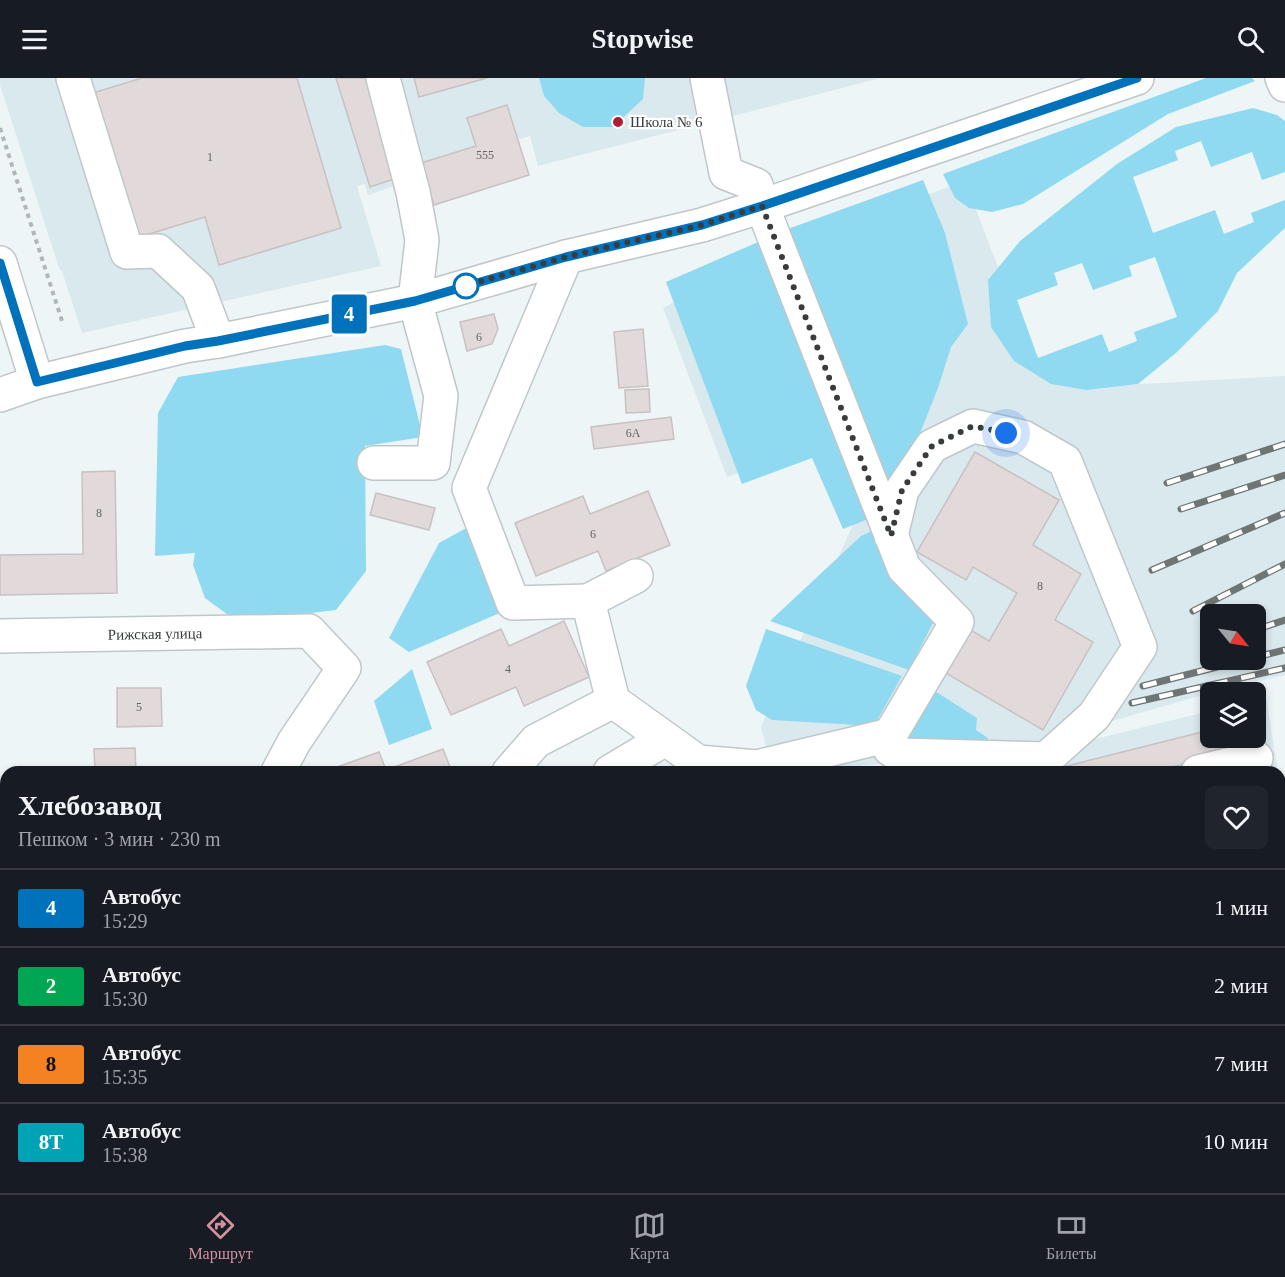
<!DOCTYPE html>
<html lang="ru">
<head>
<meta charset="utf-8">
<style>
  :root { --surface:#171b24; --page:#20242c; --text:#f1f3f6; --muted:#9ea1a6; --line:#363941; --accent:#d3929f }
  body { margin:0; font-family:Georgia,serif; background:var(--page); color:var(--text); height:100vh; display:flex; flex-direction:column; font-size:22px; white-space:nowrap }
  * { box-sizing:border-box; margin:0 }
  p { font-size:20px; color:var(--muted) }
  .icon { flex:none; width:33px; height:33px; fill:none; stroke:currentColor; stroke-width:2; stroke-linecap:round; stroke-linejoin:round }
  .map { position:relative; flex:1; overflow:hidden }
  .sheet { position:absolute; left:0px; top:688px; width:1286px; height:428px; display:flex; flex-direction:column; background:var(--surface); border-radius:18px 18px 0 0; box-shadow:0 3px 9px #0003 }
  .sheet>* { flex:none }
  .badge { padding:0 12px; border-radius:4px; font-size:21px; line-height:39px }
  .needle { width:39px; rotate:120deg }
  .fabs { position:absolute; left:1200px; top:526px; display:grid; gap:12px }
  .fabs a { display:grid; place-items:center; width:66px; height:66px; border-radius:9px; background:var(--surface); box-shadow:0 3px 9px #0003; font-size:30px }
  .you { position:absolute; width:30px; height:30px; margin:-15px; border:4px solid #fff; border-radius:50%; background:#1a73e8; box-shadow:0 0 0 9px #1a73e833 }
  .map>.badge { position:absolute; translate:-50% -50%; box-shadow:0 0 0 3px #fff }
  .round { display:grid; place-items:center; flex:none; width:63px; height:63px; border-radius:9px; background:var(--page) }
  .headline { display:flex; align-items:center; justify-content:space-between; height:102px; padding:0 18px }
  h1 { font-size:28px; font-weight:700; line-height:45px }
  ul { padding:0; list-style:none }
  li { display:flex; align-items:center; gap:18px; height:78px; padding:0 18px; border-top:2px solid var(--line) }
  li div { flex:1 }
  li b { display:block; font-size:22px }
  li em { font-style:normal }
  li .badge { min-width:66px; font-weight:700; text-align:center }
  header { display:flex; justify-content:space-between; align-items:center; height:78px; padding:0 18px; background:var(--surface); font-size:27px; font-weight:700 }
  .dock { display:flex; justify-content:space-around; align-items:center; height:84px; border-top:2px solid var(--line); background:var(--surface); font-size:16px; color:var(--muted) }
  .dock a { display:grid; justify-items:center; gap:3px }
  .dock .active { color:var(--accent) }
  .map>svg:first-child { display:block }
</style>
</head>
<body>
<header><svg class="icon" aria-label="menu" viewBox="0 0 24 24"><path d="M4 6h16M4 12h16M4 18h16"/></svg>Stopwise<svg class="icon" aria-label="search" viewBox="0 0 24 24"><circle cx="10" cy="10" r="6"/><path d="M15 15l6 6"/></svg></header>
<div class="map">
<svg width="1285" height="1115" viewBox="0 0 1285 1115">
  <rect width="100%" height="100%" fill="#edf5f7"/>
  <!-- built -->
  <g fill="#dae9ee" fill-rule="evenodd">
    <polygon points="0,0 881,0 538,88 530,58 416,91 418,100 368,117 365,106 357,108 381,188 82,255 62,193 60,193 0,7"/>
    <path d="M965,103L1037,291L1071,310L1285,298V597L1210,615L1039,664L815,694H773L761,649L853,447L817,367L727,399L663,230L765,176ZM1210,537H1256V582H1210Z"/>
    <polygon points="1266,619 1278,694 959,694 1210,633 1210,660 1256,660 1256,622"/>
  </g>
  <!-- green -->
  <g fill="#8fdaf1" fill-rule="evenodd">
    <polygon points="539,0 645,0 643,21 613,49 583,49 559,35 544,18"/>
    <polygon points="1206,0 1252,0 1255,3 1168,36 1023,126 992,134 969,130 955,120 943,96"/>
    <path d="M1253,30L1277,37L1285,43V94L1262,102L1252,74L1211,89L1201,63L1175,73L1178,82L1133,99L1153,155L1215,132L1224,156L1254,144L1251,135L1285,122V150L1237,195L1218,233L1177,274L1138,306L1086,312L1051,306L1014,283L991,249L988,202L1020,163L1117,86L1176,49ZM1155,179L1177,239L1134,254L1137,263L1109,274L1102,256L1038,280L1017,222L1058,207L1054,195L1082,185L1093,212L1132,198L1129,188Z"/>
    <polygon points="923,102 945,155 968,246 951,269 938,310 909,383 887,417 785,152"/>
    <polygon points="765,161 876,438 843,451 812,380 742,406 666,204"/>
    <polygon points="385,267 401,271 423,359 365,368 366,493 336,532 270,540 231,539 205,520 193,487 195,475 155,478 158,335 178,299"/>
    <polygon points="470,448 502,534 409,574 389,560 439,465"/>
    <polygon points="878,450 938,535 909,592 770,543 861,458"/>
    <polygon points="766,551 902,598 874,648 772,642 756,632 746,608"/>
    <polygon points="412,591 432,651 389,667 374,623"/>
    <polygon points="924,606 977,640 976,652 988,660 984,668 906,662"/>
    <polygon points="1285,912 1285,1115 696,1115 703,1110 1280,1110 1280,917"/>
  </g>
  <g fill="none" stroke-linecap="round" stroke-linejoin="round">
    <!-- river -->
    <g stroke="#36adcc" stroke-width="45">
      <polyline points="1280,887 1285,881"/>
      <polyline points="667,1115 673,1110"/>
    </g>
  </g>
  <!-- building -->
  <g fill="#e2dada" stroke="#c9c1c1" stroke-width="1.5">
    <polygon points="142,0 297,0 341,150 219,187 205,139 126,163 83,18"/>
    <polygon points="336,0 369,0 400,99 370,109"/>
    <polygon points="414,0 487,0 419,19"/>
    <polygon points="507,27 529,97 434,127 421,85 476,68 467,40"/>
    <polygon points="494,236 498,251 492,266 467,273 460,244"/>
    <polygon points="643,251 648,308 619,310 614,254"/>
    <polygon points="649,311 650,334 626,335 625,312"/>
    <polygon points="671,339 674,361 594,371 591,349"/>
    <polygon points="975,374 1059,422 1033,467 1081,496 1055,542 1093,564 1043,652 944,594 969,551 989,563 1017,515 973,489 966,502 917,474"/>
    <polygon points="115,393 117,515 0,517 0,477 83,476 82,394"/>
    <polygon points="648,413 670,467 606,493 598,473 536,498 515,445 583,418 590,436"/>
    <polygon points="376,415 435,430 429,452 370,437"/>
    <polygon points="564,543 589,599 524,628 516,609 451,637 427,584 501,551 509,568"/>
    <polygon points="117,610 161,610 162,648 117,649"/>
    <polygon points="1210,652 1210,660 1222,660 1226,676 1151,694 1043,694"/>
    <polygon points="135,670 136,694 95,694 94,671"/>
    <polygon points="443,671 452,694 323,694 379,674 386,692"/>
    <rect x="0" y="716" width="6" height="68"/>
    <rect x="151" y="1110" width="71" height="5"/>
    <rect x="243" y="1110" width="31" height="5"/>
  </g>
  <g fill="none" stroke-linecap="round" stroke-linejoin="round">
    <!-- minor casing -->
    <g stroke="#bfc7c9" stroke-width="36">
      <g id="minor">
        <polyline points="73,0 127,174 158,173 198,210 218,263"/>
        <polyline points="1282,0 1285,7"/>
        <polyline points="0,185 37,304"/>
        <polyline points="0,317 37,304 185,268 218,263 415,223 566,179 702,147 762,128 1137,0"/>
        <polyline points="374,385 433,385 441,318 415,223 422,162 413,114 383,0"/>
        <polyline points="588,523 636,498"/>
        <polyline points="0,558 309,553 344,590 294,664 278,694"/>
        <polyline points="613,623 698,684 757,689 890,657 957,544 904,490 762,128 756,107 726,95 707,0"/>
        <polyline points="885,658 890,671 899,677 1046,681 1094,638 1140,569 1065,383 1023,359 973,348 932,368 902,412 891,458"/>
        <polyline points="509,694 536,663 613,623 588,523 513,525 469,410 566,179"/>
        <polyline points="610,694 665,661"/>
        <polyline points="1198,694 1256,680"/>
        <polyline points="0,969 6,969"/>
        <polyline points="378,1115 379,1110"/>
      </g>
    </g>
    <!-- path -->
    <polyline stroke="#b1b7b9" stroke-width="4" stroke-dasharray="4.5 4.5" stroke-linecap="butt" points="0,50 63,246"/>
    <!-- minor -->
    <use href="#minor" stroke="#fff" stroke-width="33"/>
    <!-- rail casing -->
    <g stroke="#6f7475" stroke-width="7">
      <g id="rail">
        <polyline points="1167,405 1285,366"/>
        <polyline points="1181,431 1285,397"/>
        <polyline points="1152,492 1285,435"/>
        <polyline points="1193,533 1285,486"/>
        <polyline points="1261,550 1285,542"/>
        <polyline points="1256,579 1285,572"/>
        <polyline points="1143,608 1244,582"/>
        <polyline points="1132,625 1285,590"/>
      </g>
    </g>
    <!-- rail -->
    <use href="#rail" stroke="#fff" stroke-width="4.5" stroke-dasharray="14" stroke-linecap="butt"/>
  </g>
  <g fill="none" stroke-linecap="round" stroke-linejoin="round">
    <!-- line casing -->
    <g stroke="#fff" stroke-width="14">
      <polyline id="line" points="0,185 37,304 185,268 218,263 415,223 566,179 702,147 762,128 1137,0"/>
    </g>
    <!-- line -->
    <use href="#line" stroke="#0072bc" stroke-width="9"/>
    <!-- walk -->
    <polyline stroke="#393c3d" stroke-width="6" stroke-dasharray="0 10.8" points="466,208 458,210 566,179 702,147 762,128 891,458 902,412 932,368 973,348 1006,355"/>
  </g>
  <!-- markers -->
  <circle fill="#af1c34" stroke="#fff" stroke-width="2" cx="618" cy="44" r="6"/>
  <circle fill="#fff" stroke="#0072bc" stroke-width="3" cx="466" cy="208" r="12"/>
  <g text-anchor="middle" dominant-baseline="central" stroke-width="4.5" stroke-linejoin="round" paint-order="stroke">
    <!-- number labels -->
    <g font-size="12" fill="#636464">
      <text x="485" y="77">555</text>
      <text x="210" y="79">1</text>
      <text x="479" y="259">6</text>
      <text x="633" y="355">6А</text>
      <text x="99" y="435">8</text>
      <text x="593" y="456">6</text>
      <text x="1040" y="508">8</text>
      <text x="508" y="591">4</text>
      <text x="139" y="629">5</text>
    </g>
    <!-- poi labels -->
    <g font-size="15" fill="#393c3d" stroke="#fff" text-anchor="start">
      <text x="630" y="44">Школа № 6</text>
    </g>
    <!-- street labels -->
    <g font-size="15" fill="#393c3d" stroke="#fff">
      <text transform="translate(155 556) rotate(-1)">Рижская улица</text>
    </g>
  </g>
</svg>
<div class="fabs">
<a><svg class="needle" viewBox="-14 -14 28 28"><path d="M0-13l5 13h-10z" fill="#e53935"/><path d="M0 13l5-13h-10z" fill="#9ea1a6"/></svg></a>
<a><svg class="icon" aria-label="layers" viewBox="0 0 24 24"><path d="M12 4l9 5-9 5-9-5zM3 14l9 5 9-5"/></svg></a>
</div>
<div class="you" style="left:1006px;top:355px"></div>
<b class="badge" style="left:349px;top:236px;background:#0072bc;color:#fff">4</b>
<section class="sheet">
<div class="headline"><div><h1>Хлебозавод</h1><p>Пешком · 3 мин · 230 m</p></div><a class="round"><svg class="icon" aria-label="heart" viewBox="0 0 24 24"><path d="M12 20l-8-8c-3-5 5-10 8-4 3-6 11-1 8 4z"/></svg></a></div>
<ul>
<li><span class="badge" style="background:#0072bc;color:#fff">4</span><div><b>Автобус</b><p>15:29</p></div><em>1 мин</em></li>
<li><span class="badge" style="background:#00a651;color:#fff">2</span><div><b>Автобус</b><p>15:30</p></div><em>2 мин</em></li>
<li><span class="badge" style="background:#f58220;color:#111">8</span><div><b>Автобус</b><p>15:35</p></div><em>7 мин</em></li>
<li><span class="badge" style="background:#00a3b4;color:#fff">8Т</span><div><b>Автобус</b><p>15:38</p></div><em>10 мин</em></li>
</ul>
</section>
</div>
<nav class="dock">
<a class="active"><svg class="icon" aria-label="directions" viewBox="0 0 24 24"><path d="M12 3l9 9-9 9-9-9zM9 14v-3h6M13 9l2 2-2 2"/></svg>Маршрут</a>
<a><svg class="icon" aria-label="map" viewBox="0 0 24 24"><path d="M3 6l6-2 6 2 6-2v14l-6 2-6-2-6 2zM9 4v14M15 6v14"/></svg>Карта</a>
<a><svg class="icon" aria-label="tickets" viewBox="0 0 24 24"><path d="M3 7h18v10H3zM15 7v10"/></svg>Билеты</a>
</nav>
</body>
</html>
